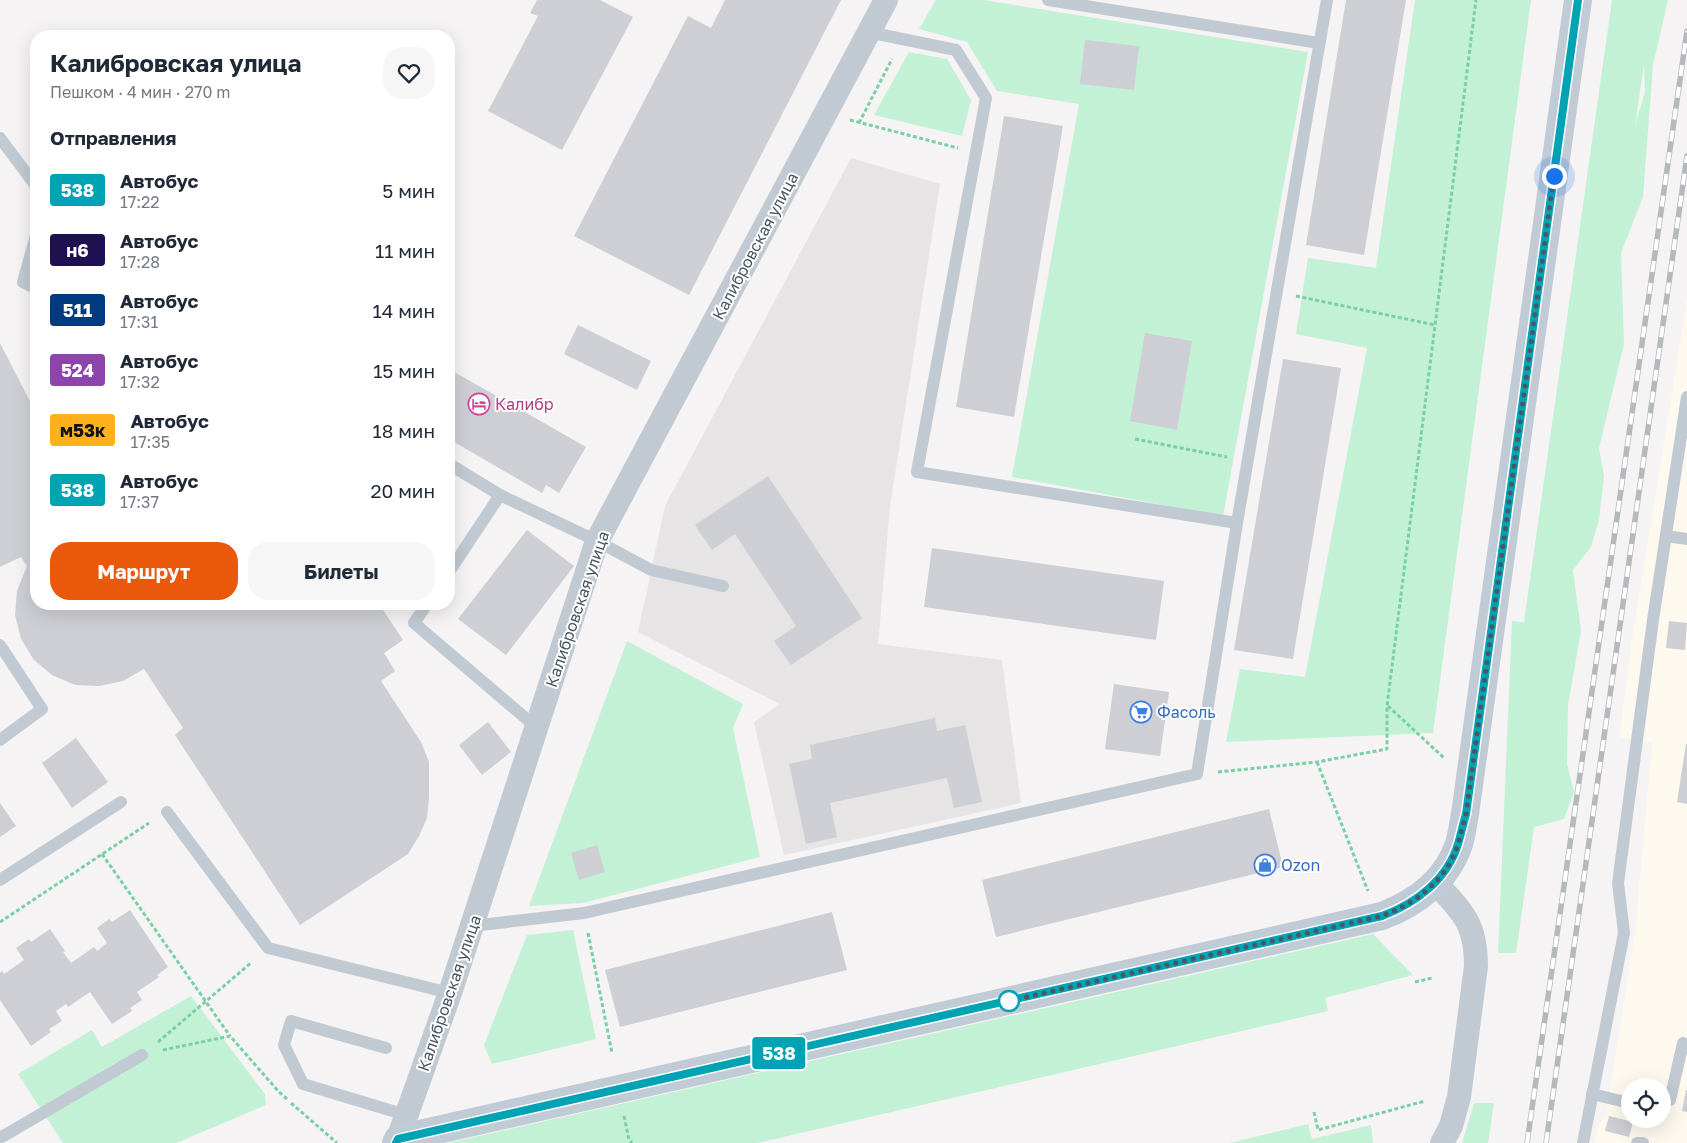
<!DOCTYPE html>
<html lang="ru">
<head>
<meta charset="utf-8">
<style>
  :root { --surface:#fff; --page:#f6f6f7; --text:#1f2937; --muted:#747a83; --accent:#ea580c }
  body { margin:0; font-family:"Golos Text",sans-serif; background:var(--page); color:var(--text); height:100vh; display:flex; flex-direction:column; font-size:19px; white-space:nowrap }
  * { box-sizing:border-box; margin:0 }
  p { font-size:16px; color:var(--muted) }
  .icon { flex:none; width:28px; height:28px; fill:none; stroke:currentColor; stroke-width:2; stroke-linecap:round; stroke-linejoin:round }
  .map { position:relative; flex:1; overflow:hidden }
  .panel { position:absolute; left:30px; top:30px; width:425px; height:580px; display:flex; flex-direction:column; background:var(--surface); border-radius:20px; box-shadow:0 5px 20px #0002 }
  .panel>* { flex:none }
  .badge { padding:0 10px; border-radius:4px; font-size:18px; line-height:32px }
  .tools { position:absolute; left:1621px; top:1078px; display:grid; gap:10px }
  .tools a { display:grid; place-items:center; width:50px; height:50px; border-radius:50%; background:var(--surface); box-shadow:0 5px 20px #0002; font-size:25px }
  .you { position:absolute; width:25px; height:25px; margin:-12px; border:4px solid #fff; border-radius:50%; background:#1a73e8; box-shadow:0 0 0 8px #1a73e833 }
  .map>.badge { position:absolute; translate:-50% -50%; box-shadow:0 0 0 2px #fff }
  h2 { padding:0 20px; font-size:19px; line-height:45px }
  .round { display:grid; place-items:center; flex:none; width:52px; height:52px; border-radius:20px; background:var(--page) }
  .summary { display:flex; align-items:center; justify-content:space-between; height:85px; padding:0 20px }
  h1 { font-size:24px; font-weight:700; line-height:38px }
  .button { display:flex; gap:10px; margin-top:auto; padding:10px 20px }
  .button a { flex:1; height:58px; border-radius:20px; background:var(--accent); color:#fff; font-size:20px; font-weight:700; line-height:58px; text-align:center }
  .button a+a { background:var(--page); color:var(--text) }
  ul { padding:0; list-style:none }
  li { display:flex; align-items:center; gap:15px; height:60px; padding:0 20px }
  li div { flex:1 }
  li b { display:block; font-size:19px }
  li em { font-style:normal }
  li .badge { min-width:55px; font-weight:700; text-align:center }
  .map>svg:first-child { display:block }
</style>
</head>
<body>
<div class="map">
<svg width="1687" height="1143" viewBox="0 0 1687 1143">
  <rect width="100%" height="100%" fill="#f5f3f3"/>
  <!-- commercial -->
  <path fill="#fdf9ef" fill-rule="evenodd" d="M1687,299V1143H1595L1597,1128L1606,1114L1635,932L1652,743L1619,738L1632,639ZM1630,1086H1662V1119H1630Z"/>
  <!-- education -->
  <polygon fill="#e6e4e5" points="851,158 940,184 890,507 878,644 1002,660 1021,803 784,855 754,722 780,704 638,632 665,506"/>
  <!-- green -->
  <g fill="#c3f1d5" fill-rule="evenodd">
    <polygon points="936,0 983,0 1308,52 1223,516 1012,477 1079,104 997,91 967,42 919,29"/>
    <polygon points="1415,0 1531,0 1433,733 1226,742 1240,669 1305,677 1367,348 1296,334 1308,258 1376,268"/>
    <path d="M1612,0H1668L1653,65L1643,197L1621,253L1624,344L1599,448L1604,476L1599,520L1591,547L1573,570L1581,631L1568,705L1567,764L1574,792L1564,819L1534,827L1516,953H1498L1512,621L1524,622ZM1644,63L1645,92L1635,126Z"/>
    <polygon points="909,52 947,59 971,100 962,136 874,115"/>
    <polygon points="627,641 743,704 733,728 760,857 583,903 529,906"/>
    <polygon points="573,930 596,1039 492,1064 484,1045 527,935"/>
    <polygon points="1373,934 1413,975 1325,998 1328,1011 758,1143 448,1143"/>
    <polygon points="191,996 265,1094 266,1105 176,1143 63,1143 18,1074 92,1030 102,1047"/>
    <polygon points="1474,1103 1494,1103 1488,1143 1462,1143"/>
    <polygon points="1308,1124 1312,1139 1371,1125 1373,1143 1230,1143"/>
  </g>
  <!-- building -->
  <g fill="#cdcfd5">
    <polygon points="537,0 600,0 633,17 562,150 488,111 538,16 530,13"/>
    <polygon points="725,0 841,0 689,295 574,236 688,16 711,28"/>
    <polygon points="1346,0 1406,0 1364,255 1306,245"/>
    <polygon points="1085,40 1139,46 1134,90 1080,84"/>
    <polygon points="1004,116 1063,126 1014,417 956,407"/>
    <polygon points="578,325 651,361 637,390 564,354"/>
    <polygon points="1145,333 1192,341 1177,430 1130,421"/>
    <polygon points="0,343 36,413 36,604 379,604 403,640 384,653 395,671 381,681 421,742 429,762 429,798 427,818 419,836 408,854 300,925 175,735 183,728 144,669 123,681 99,686 75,685 52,675 34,660 21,639 15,615 17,591 27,566 21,557 0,567"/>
    <polygon points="1283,359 1341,368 1293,659 1234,650"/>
    <polygon points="449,369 586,447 559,493 546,485 542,493 449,439"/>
    <polygon points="768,476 862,618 791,665 774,641 796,626 735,534 712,550 695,525"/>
    <polygon points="527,530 574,566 506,655 458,619"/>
    <polygon points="932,548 1164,581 1156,640 924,607"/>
    <polygon points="1669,621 1687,623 1685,650 1666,648"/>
    <polygon points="1114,684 1169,692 1160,756 1105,749"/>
    <polygon points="935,718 937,731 965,725 982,802 954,808 947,778 830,803 837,837 806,844 789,764 812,759 810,745"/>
    <polygon points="488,722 511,752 482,775 459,745"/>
    <polygon points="76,738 108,782 72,808 42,763"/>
    <polygon points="1686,744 1687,744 1687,804 1677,802"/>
    <polygon points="0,803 16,826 0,837"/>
    <polygon points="1269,809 1283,867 996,937 982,880"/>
    <polygon points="597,845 605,872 579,880 571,853"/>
    <polygon points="130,910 168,967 157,975 159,977 137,992 142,1000 130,1008 132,1011 112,1024 90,992 68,1007 66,1004 56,1011 62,1021 49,1029 51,1032 31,1046 0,1000 0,973 2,971 4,974 24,960 16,948 29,939 31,942 50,929 65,951 63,952 71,963 94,947 97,951 107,943 97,928 109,919 112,922"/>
    <polygon points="832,912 847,970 620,1027 605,970"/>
    <polygon points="1686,1090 1687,1090 1687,1112 1682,1111"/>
    <polygon points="1609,1116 1633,1122 1629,1137 1605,1131"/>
  </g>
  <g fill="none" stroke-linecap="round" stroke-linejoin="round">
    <!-- path -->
    <g stroke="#7ad0a6" stroke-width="3" stroke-dasharray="4 2.5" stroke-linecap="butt">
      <polyline points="850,120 958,148"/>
      <polyline points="859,123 892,59"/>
      <polyline points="1296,296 1435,325"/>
      <polyline points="1135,439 1227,457"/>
      <polyline points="1388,706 1444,758"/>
      <polyline points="1317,762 1368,891"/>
      <polyline points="1218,772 1317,762 1387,749 1387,706 1476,0"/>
      <polyline points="102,854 230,1036"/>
      <polyline points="0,922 149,823"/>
      <polyline points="588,933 612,1053"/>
      <polyline points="1415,982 1432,978"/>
      <polyline points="158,1042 252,962"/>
      <polyline points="163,1050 230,1036 279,1092 287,1099"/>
      <polyline points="291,1103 337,1143"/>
      <polyline points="1314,1112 1318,1130 1425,1101"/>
      <polyline points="624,1116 629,1140 632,1143"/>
    </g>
    <!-- lane -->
    <g stroke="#c1cad2" stroke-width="12">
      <polyline points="1048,0 1319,43"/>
      <polyline points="868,32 956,50 986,98 917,472 1237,523"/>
      <polyline points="0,138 36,186"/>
      <polyline points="36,235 23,282 36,289"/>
      <polyline points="449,464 500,495"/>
      <polyline points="1666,536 1687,539"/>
      <polyline points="449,572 500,495 597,541 651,570 723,586"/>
      <polyline points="427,604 414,623 536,727"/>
      <polyline points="0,645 42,709 0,740"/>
      <polyline points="167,812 268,948 450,993"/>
      <polyline points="0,880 121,802"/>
      <polyline points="472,926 584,913 1197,774 1237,523 1327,0"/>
      <polyline points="386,1048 291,1021 284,1045 303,1084 406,1115"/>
      <polyline points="1592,1094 1630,1103"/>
      <polyline points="1662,1103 1670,1100 1683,1043"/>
      <polyline points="0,1138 142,1055"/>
      <polyline points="1583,1143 1624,933 1618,883 1653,620 1687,397"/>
      <polyline points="1637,1143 1643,1143"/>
    </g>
    <!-- street -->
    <g stroke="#c1cad2" stroke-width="24">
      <path d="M1436,883C1463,913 1476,923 1476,966L1459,1097L1451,1126L1442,1143"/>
      <polyline points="398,1139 450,993 597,541 886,0"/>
    </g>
    <!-- secondary -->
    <path stroke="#c1cbd6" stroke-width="28" d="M396,1143L398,1139L1382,916C1416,903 1447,880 1459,844C1462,834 1463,824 1465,814L1578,0"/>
    <!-- rail casing -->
    <g stroke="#b5b8bd" stroke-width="5.5">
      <g id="rail">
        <polyline points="1527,1143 1687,31"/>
        <polyline points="1546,1143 1687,156"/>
      </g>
    </g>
    <!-- rail -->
    <use href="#rail" stroke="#fff" stroke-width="4" stroke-dasharray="11" stroke-linecap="butt"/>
  </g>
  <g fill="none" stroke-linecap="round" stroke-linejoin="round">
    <!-- line casing -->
    <g stroke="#fff" stroke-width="11">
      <path id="line" d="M396,1143L398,1139L1382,916C1416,903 1447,880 1458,844C1461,834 1463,824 1466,814L1578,0"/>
    </g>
    <!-- line -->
    <use href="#line" stroke="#00a3b4" stroke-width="8"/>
    <!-- walk -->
    <path stroke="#4a5661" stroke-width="5" stroke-dasharray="0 9" d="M1009,1001L1382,916C1416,903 1447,880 1458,844C1461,834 1463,824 1466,814L1554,176"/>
  </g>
  <!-- icons -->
  <defs>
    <g id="hotel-ring" transform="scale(1.125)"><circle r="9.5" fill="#fff" stroke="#d1479c" stroke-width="1.5"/><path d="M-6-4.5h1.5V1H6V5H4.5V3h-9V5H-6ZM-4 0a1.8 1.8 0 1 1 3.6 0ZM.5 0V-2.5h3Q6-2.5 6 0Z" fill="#d1479c"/></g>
    <g id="supermarket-ring" transform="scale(1.125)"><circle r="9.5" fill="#fff" stroke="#3f7fe0" stroke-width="1.5"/><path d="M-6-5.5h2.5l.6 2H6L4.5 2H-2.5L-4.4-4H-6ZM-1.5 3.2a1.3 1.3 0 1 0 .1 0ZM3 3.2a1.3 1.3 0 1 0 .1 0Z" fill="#3f7fe0"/></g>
    <g id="shop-ring" transform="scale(1.125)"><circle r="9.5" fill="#fff" stroke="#3f7fe0" stroke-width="1.5"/><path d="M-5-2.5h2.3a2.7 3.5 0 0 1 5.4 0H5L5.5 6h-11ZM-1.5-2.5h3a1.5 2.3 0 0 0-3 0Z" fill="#3f7fe0"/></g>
  </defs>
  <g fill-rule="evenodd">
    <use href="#hotel-ring" x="479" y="404"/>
    <use href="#supermarket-ring" x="1141" y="712"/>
    <use href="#shop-ring" x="1265" y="865"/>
  </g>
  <!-- markers -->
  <circle fill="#fff" stroke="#00a3b4" stroke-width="2.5" cx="1009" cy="1001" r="10"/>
  <g text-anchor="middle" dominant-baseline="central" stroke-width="4" stroke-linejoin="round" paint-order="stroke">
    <!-- street labels -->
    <g font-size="16" fill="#4a5661" stroke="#fff">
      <text transform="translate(755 246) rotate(-62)">Калибровская улица</text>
      <text transform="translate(577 609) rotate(-71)">Калибровская улица</text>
      <text transform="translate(449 993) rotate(-71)">Калибровская улица</text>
    </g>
    <!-- hotel labels -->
    <g font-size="16" fill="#b23c85" stroke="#fff" text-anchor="start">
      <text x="495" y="404">Калибр</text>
    </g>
    <!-- shop labels -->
    <g font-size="16" fill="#366cbe" stroke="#fff" text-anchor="start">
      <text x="1157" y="712">Фасоль</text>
      <text x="1281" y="865">Ozon</text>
    </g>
  </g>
</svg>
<div class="tools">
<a><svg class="icon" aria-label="locate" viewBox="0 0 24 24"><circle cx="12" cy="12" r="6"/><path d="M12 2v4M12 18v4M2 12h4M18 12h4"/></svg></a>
</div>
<div class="you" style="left:1554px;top:176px"></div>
<b class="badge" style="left:779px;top:1053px;background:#00a3b4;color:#fff">538</b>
<section class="panel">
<div class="summary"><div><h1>Калибровская улица</h1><p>Пешком · 4 мин · 270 m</p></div><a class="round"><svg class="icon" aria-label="heart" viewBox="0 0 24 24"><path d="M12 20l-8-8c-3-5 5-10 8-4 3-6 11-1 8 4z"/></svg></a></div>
<h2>Отправления</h2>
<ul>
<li><span class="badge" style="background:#00a3b4;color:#fff">538</span><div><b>Автобус</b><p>17:22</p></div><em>5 мин</em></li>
<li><span class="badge" style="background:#1f1051;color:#fff">н6</span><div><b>Автобус</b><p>17:28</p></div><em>11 мин</em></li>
<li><span class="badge" style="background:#003b80;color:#fff">511</span><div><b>Автобус</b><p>17:31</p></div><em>14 мин</em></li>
<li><span class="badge" style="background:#8e44ad;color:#fff">524</span><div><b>Автобус</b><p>17:32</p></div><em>15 мин</em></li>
<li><span class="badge" style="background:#ffb11c;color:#111">м53к</span><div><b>Автобус</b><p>17:35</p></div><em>18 мин</em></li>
<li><span class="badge" style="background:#00a3b4;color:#fff">538</span><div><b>Автобус</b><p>17:37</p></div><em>20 мин</em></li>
</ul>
<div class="button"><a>Маршрут</a><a>Билеты</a></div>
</section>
</div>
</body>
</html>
